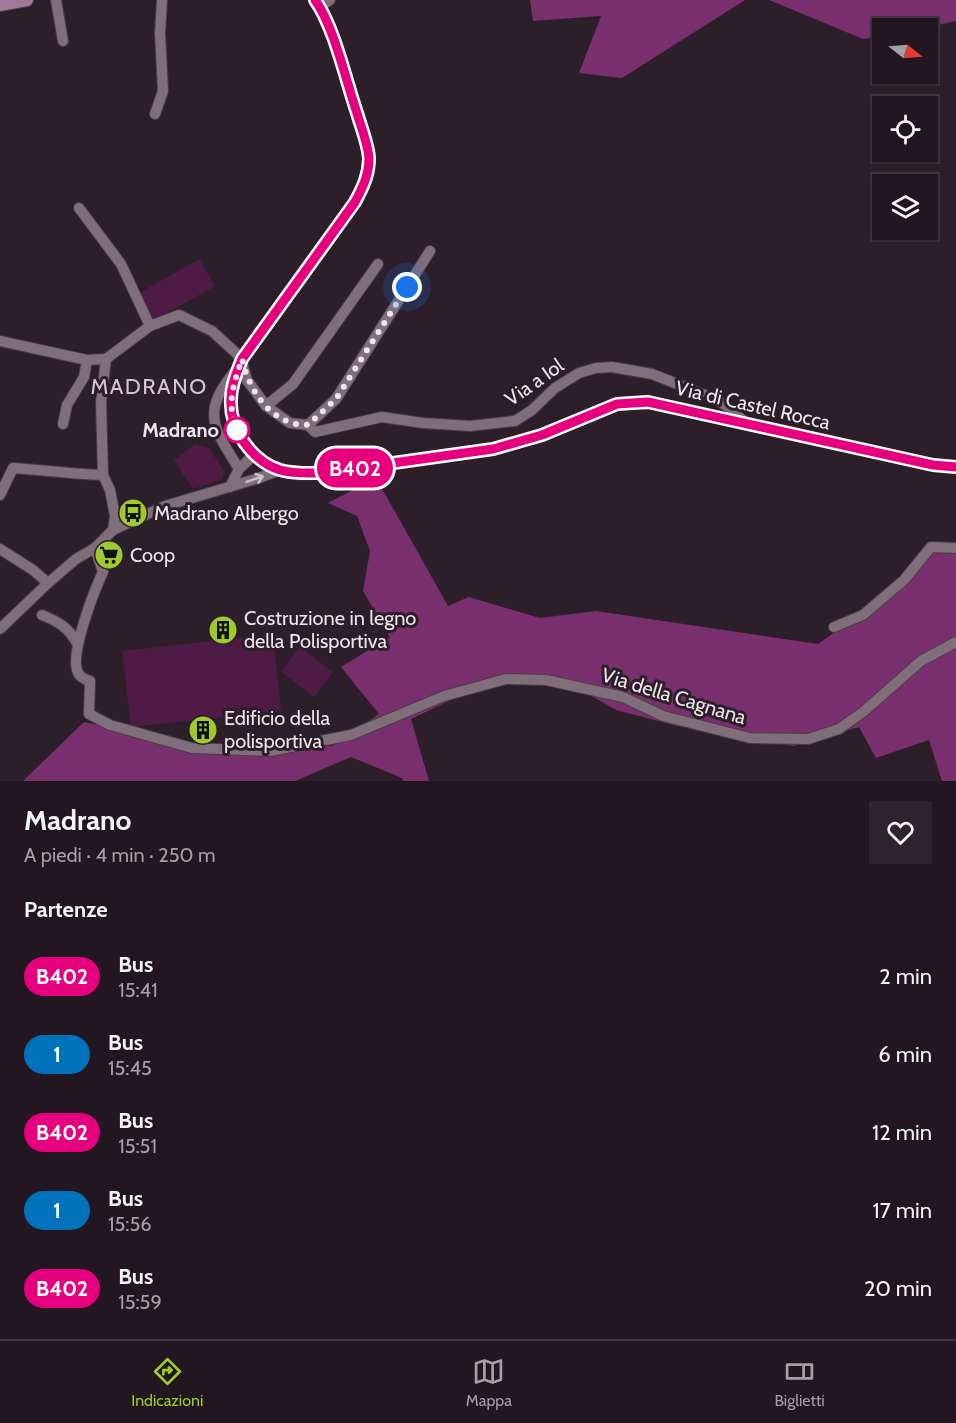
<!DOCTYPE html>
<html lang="it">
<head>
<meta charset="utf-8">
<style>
  :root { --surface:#221720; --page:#2e242d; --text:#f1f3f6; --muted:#a29fa5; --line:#3f363e; --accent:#9eca2e }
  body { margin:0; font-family:Cabin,sans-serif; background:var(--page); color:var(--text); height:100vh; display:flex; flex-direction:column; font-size:22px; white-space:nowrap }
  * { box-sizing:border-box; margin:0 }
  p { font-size:20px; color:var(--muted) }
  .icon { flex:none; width:33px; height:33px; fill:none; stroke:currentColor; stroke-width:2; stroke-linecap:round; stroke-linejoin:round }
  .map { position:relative; height:781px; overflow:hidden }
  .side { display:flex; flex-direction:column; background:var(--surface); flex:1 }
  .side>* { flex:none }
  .badge { padding:0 12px; border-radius:20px; font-size:21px; line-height:39px }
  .needle { width:39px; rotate:107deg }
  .tools { position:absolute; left:872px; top:18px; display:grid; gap:12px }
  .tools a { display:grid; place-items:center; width:66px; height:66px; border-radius:0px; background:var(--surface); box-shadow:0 2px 4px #0004,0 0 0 2px var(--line); font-size:30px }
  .you { position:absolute; width:30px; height:30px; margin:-15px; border:4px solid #fff; border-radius:50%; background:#1a73e8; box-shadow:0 0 0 9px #1a73e833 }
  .map>.badge { position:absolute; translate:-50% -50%; box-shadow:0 0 0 3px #fff }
  h2 { padding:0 24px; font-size:22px; line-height:54px }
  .round { display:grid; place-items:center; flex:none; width:63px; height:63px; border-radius:0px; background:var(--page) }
  .headline { display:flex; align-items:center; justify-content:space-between; height:102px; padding:0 24px }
  h1 { font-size:28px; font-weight:700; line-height:45px }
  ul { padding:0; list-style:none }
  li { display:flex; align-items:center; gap:18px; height:78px; padding:0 24px }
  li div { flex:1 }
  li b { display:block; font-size:22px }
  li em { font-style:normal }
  li .badge { min-width:66px; font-weight:700; text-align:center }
  .dock { display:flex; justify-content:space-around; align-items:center; height:84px; border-top:2px solid var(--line); background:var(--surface); font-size:16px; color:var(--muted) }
  .dock a { display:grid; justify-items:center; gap:3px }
  .dock .on { color:var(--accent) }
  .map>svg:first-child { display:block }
</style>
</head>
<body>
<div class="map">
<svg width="956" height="781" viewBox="0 0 956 781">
  <rect width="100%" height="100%" fill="#2d1f2a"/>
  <!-- green -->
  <g fill="#4e1a46">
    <polygon points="199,259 215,286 151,322 136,295"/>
    <polygon points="195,444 209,448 224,471 223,479 193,489 174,460"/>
    <polygon points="273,634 281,711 131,727 122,651"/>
    <polygon points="300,647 333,672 314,697 281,672"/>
  </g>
  <!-- forest -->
  <g fill="#7a306e">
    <polygon points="530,0 745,0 622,78 579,73 601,16 533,21"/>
    <polygon points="769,0 956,0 956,21 925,28 882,28 882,36 863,39"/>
    <polygon points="376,478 448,606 469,597 540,618 596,611 818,644 894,590 934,546 956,546 956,781 942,781 929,740 876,758 859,727 793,746 677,726 616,710 562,679 499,677 411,719 429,781 403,781 402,778 351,757 295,781 23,781 84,722 184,744 253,743 295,748 332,746 379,714 341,667 390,637 363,591 370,551 357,516 328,503"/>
  </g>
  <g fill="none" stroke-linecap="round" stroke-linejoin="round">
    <!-- minor casing -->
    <g stroke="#493d46" stroke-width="12">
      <g id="minor">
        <polyline points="56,0 63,41"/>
        <polyline points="320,7 330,0"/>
        <polyline points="155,114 163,91 160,33 162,0"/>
        <polyline points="79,208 121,264 150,326"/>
        <polyline points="0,341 87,360 106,359 150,326 179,315 212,331 235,352 241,359 247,380 266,406 290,423 308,425 315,432 382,417 423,423 470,426 515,421 532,410 555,388 579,373 596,368 612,367 652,374 715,399 728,407 747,424"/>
        <polyline points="106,359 101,402 103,475 110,490 115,516 113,530"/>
        <path d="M237,369C200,412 213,427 239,469"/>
        <polyline points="266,406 293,384 378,264"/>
        <polyline points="63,424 67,405 84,377 87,360"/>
        <polyline points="308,425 336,399 430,251"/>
        <polyline points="230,487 239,469 254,455"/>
        <path d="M0,495L13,468C43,470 72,474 103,475"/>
        <path d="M95,548L103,572C94,591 71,651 77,670C79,677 84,679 90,681L89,714L110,725L192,748L270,751L351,735L444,696L506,679L546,680L623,697L663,716L750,738L808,739L839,729L863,712L921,661L956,642"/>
        <polyline points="0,549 33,570 48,583"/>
        <path d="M42,615C59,622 68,627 77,643"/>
        <polyline points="834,627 863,615 904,580 931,547 956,548"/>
        <polyline points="0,629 48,583 76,559 95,548 113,530 165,506 259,478 280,470"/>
      </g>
    </g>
    <!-- major casing -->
    <g stroke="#493d46" stroke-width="14">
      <g id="major">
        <path d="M315,0C334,27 346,81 357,113C361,126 369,144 369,158C369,175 363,187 355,202L241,359C237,372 231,385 231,399C229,429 252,461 280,470C294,475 308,473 322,473L493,449L542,435L617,404L648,402L933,465L956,467"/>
        <polyline points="0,5 27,0"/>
      </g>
    </g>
    <!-- minor -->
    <use href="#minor" stroke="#806e7b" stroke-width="10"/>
    <!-- major -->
    <use href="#major" stroke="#a3789a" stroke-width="12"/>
  </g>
  <!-- one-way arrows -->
  <defs><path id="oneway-shaft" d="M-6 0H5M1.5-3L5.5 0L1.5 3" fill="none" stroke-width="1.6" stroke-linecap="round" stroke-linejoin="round" transform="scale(1.5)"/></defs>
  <use stroke="#cdc1ca" href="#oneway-shaft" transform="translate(255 479) rotate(-19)"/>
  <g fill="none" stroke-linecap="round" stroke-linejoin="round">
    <!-- line casing -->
    <g stroke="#fff" stroke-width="14">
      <path id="line" d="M315,0C334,26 346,81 357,113C361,127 368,144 369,158C369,175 363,187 355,202L242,359C237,372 231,385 231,399C229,429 252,461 280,470C294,474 308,473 322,473L493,449L542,435L617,404L648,402L933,465L956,467"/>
    </g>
    <!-- line -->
    <use href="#line" stroke="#e6007e" stroke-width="9"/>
    <!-- walk -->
    <path stroke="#eee4ec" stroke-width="6" stroke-dasharray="0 10.8" d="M237,430L239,435C226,405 232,389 242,359C248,385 263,412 289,422C295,425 303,424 308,425L336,399L407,287"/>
  </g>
  <!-- icons -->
  <defs>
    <g id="bus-disc" transform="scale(1.5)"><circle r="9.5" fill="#9eca2e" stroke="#2d1f2a"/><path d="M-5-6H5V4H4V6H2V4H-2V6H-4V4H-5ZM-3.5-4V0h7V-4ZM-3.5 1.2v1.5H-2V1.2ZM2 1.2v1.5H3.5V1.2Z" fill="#111"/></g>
    <g id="supermarket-disc" transform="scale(1.5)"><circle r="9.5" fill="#9eca2e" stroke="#2d1f2a"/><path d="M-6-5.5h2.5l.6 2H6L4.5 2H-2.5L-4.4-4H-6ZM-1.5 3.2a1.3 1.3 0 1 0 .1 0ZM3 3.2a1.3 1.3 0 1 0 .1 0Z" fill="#111"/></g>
    <g id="building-disc" transform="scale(1.5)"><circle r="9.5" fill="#9eca2e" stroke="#2d1f2a"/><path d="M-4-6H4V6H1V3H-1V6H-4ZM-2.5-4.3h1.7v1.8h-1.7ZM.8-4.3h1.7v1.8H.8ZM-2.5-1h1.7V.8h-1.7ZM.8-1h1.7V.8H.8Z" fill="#111"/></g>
  </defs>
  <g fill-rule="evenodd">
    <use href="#bus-disc" x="133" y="513"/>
    <use href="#supermarket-disc" x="109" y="555"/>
    <use href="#building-disc" x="223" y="630"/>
    <use href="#building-disc" x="203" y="730"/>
  </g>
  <!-- markers -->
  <circle fill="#fff" stroke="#e6007e" stroke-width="3" cx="237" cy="430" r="12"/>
  <g text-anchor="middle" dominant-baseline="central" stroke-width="6" stroke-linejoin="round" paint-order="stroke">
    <!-- street labels -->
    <g font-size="20" fill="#eee4ec" stroke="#2d1f2a">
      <text transform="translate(534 382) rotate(-35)">Via a Iol</text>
      <text transform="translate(753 405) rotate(13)">Via di Castel Rocca</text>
      <text transform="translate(674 696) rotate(17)">Via della Cagnana</text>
    </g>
    <!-- stop labels -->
    <g font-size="20" font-weight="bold" fill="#eee4ec" stroke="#2d1f2a" text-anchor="end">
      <text x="219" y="430">Madrano</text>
    </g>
    <!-- poi labels -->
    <g font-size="20" fill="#eee4ec" stroke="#2d1f2a" text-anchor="start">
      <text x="154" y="513">Madrano Albergo</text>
      <text x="130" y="555">Coop</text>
      <text x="244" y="618">Costruzione in legno<tspan x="244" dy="23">della Polisportiva</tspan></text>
      <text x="224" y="718">Edificio della<tspan x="224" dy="23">polisportiva</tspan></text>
    </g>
    <!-- quarter labels -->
    <g font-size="22" letter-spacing="1.5" fill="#d6c3d1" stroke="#2d1f2a">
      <text x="149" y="386">MADRANO</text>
    </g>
  </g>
</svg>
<div class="tools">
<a><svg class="needle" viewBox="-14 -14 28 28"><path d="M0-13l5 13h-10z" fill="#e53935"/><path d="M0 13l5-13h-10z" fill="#a29fa5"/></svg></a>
<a><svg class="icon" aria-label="locate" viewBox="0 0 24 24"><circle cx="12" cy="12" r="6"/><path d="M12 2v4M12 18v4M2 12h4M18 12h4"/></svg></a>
<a><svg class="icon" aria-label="layers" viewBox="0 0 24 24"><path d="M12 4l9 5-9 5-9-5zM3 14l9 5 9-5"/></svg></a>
</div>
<div class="you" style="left:407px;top:287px"></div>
<b class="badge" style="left:355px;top:468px;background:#e6007e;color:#fff">B402</b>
</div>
<section class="side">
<div class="headline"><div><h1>Madrano</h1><p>A piedi · 4 min · 250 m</p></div><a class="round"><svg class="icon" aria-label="heart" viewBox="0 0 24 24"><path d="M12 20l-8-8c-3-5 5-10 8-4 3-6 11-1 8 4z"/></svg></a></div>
<h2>Partenze</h2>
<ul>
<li><span class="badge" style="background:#e6007e;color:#fff">B402</span><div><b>Bus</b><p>15:41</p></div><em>2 min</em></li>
<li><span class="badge" style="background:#0072bc;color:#fff">1</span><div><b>Bus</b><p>15:45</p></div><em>6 min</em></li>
<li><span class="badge" style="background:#e6007e;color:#fff">B402</span><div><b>Bus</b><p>15:51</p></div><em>12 min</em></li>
<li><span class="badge" style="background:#0072bc;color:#fff">1</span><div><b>Bus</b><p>15:56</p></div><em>17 min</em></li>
<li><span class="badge" style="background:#e6007e;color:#fff">B402</span><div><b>Bus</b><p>15:59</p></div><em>20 min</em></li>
</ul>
</section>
<nav class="dock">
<a class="on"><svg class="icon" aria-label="directions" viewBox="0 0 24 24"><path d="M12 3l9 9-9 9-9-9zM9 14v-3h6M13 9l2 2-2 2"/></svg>Indicazioni</a>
<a><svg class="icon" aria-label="map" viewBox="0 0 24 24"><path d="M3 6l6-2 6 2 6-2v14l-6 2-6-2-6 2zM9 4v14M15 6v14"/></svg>Mappa</a>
<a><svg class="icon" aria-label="tickets" viewBox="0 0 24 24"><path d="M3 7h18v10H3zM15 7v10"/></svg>Biglietti</a>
</nav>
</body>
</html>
